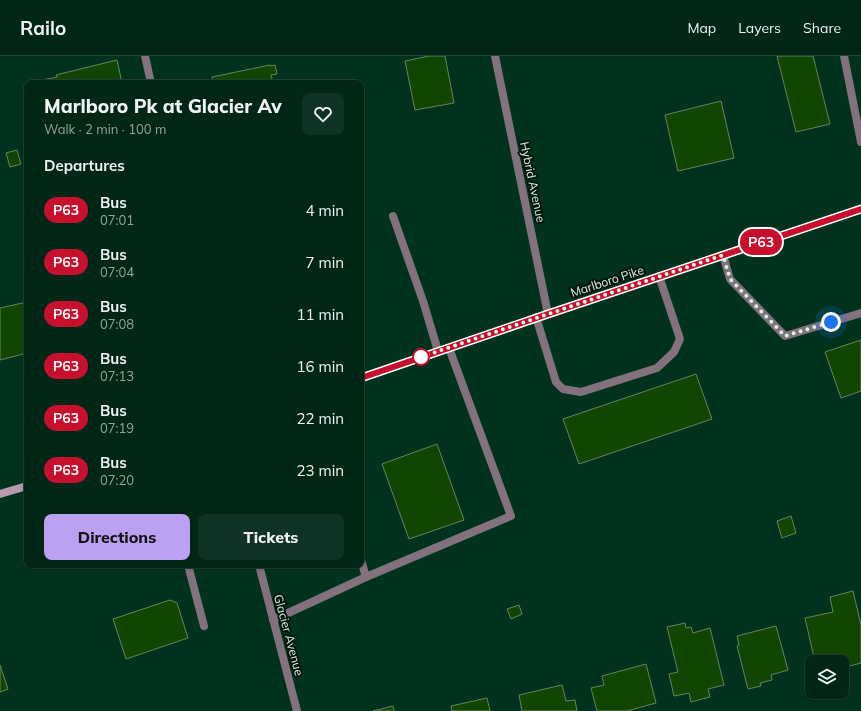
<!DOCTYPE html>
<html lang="en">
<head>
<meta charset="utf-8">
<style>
  :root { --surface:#002616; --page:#0e3223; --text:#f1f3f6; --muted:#95a5a1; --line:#224335; --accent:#bca0f2 }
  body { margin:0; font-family:Mulish,sans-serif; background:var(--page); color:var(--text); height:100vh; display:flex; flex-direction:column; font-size:15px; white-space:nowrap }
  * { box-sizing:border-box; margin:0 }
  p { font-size:13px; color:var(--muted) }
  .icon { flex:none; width:22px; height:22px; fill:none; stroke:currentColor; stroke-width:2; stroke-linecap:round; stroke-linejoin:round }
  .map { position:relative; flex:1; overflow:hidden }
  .details { position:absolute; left:24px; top:24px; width:340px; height:488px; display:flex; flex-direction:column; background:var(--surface); border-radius:8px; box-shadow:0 1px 3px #0004,0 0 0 1px var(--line) }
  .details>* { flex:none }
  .badge { padding:0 8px; border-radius:13px; font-size:14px; line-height:26px }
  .buttons { position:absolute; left:805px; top:599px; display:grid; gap:8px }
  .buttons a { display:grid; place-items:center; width:44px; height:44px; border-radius:8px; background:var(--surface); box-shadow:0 1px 3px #0004,0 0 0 1px var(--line); font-size:20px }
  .you { position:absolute; width:20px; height:20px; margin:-10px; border:3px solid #fff; border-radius:50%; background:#1a73e8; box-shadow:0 0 0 6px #1a73e833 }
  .map>.badge { position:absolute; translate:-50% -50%; box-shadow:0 0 0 2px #fff }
  h2 { padding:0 20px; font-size:15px; line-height:36px }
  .round { display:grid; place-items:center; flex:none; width:42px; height:42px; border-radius:8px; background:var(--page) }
  .summary { display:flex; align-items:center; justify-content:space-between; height:68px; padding:0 20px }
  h1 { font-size:19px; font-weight:800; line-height:30px }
  .button { display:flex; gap:8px; margin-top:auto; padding:8px 20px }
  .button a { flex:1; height:46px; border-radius:8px; background:var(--accent); color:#111; font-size:16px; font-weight:800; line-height:46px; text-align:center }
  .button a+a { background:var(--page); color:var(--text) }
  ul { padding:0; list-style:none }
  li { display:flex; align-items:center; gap:12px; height:52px; padding:0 20px }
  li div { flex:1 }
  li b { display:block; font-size:15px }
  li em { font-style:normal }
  li .badge { min-width:44px; font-weight:700; text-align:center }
  header { display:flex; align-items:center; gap:24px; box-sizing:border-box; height:56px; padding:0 20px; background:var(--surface); border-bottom:1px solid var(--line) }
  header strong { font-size:19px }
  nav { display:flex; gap:22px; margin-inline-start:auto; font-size:14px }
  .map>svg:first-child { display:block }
</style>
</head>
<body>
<header>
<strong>Railo</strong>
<nav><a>Map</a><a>Layers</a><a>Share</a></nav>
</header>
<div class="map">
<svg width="861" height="655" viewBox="0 0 861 655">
  <rect width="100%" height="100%" fill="#00321d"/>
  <!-- building -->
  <g fill="#104601" stroke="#678461">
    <polygon points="429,0 445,0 454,47 415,54 405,5"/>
    <polygon points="777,0 813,0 830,68 796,76"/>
    <polygon points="117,4 122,27 43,27 42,24 57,21 56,19"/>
    <polygon points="270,9 270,10 275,9 277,18 271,19 273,27 213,27 212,21"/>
    <polygon points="721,45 734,102 678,115 665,59"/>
    <polygon points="17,94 21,108 10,111 6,97"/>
    <polygon points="27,246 27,297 0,304 0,252"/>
    <polygon points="861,284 861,335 841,342 825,296"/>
    <polygon points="696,318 712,363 579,408 563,363"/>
    <polygon points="437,388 464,464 409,483 382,408"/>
    <polygon points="791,460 796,477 782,482 777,465"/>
    <polygon points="853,535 861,569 861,607 842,612 842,606 815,606 805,562 833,556 830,541"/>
    <polygon points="170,544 177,547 188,582 126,603 113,563"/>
    <polygon points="519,549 522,558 511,563 507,553"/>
    <polygon points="685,567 686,572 691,571 693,577 710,572 724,629 708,633 710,641 691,646 689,637 674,640 669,618 678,616 667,571"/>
    <polygon points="776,570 788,614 771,619 772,624 760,627 761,630 748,633 737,590 739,589 737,580"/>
    <polygon points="646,608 656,647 627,655 597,655 591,632 604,629 602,620"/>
    <polygon points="0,609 8,633 0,636"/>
    <polygon points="562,629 566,645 575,644 577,655 522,655 519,639"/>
    <polygon points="487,642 490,655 452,655 451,650"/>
    <polygon points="393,650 394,655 373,655"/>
  </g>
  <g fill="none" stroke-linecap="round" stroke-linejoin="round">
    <!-- service -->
    <g stroke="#83717d" stroke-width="8">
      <polyline points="844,0 861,86"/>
      <polyline points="393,160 423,245 438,295"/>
      <polyline points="723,199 730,223 785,280 861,257"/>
      <polyline points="536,261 556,326 563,333 581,336 657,312 674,296 680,283 659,220"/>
      <polyline points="361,504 366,521 511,460 449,292"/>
      <polyline points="188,509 204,570"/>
      <polyline points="273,564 366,521"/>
    </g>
    <!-- minor -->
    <g stroke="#83717d" stroke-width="8">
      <polyline points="145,0 151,27"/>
      <polyline points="495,0 548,258"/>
      <polyline points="259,509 297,655"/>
    </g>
    <!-- secondary -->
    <g stroke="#b89aad" stroke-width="8">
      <polyline points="361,322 548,258 861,153"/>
      <polyline points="0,438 27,430"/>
    </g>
  </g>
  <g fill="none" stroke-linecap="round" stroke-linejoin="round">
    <!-- line casing -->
    <g stroke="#fff" stroke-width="9">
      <polyline id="line" points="361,322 548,258 861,153"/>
    </g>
    <!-- line -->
    <use href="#line" stroke="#c8102e" stroke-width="6"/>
    <!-- walk -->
    <polyline stroke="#dcf4e5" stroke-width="4" stroke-dasharray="0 7.2" points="421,301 723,199 730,223 785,280 831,266"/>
  </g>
  <!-- markers -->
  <circle fill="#fff" stroke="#c8102e" stroke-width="2" cx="421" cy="301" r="8"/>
  <g text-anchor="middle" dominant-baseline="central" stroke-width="4" stroke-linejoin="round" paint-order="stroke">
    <!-- street labels -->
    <g font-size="12" fill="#dcf4e5" stroke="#04150c">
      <text transform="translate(533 126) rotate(78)">Hybrid Avenue</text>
      <text transform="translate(607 225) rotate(-18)">Marlboro Pike</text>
      <text transform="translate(289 579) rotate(75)">Glacier Avenue</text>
    </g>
  </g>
</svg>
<div class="buttons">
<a><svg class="icon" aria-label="layers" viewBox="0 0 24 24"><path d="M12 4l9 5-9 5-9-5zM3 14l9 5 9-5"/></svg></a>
</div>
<div class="you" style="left:831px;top:266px"></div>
<b class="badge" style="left:761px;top:186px;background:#c8102e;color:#fff">P63</b>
<section class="details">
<div class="summary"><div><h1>Marlboro Pk at Glacier Av</h1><p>Walk · 2 min · 100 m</p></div><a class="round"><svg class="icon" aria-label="heart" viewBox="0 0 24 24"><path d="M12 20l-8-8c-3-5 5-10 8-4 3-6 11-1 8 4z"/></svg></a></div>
<h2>Departures</h2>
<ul>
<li><span class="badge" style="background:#c8102e;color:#fff">P63</span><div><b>Bus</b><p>07:01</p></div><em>4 min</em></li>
<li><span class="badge" style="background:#c8102e;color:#fff">P63</span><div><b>Bus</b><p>07:04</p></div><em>7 min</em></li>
<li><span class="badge" style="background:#c8102e;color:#fff">P63</span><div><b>Bus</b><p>07:08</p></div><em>11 min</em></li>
<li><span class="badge" style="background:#c8102e;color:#fff">P63</span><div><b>Bus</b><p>07:13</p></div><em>16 min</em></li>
<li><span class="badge" style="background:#c8102e;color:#fff">P63</span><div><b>Bus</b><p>07:19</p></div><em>22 min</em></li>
<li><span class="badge" style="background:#c8102e;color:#fff">P63</span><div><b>Bus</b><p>07:20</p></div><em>23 min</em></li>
</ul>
<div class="button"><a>Directions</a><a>Tickets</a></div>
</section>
</div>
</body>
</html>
